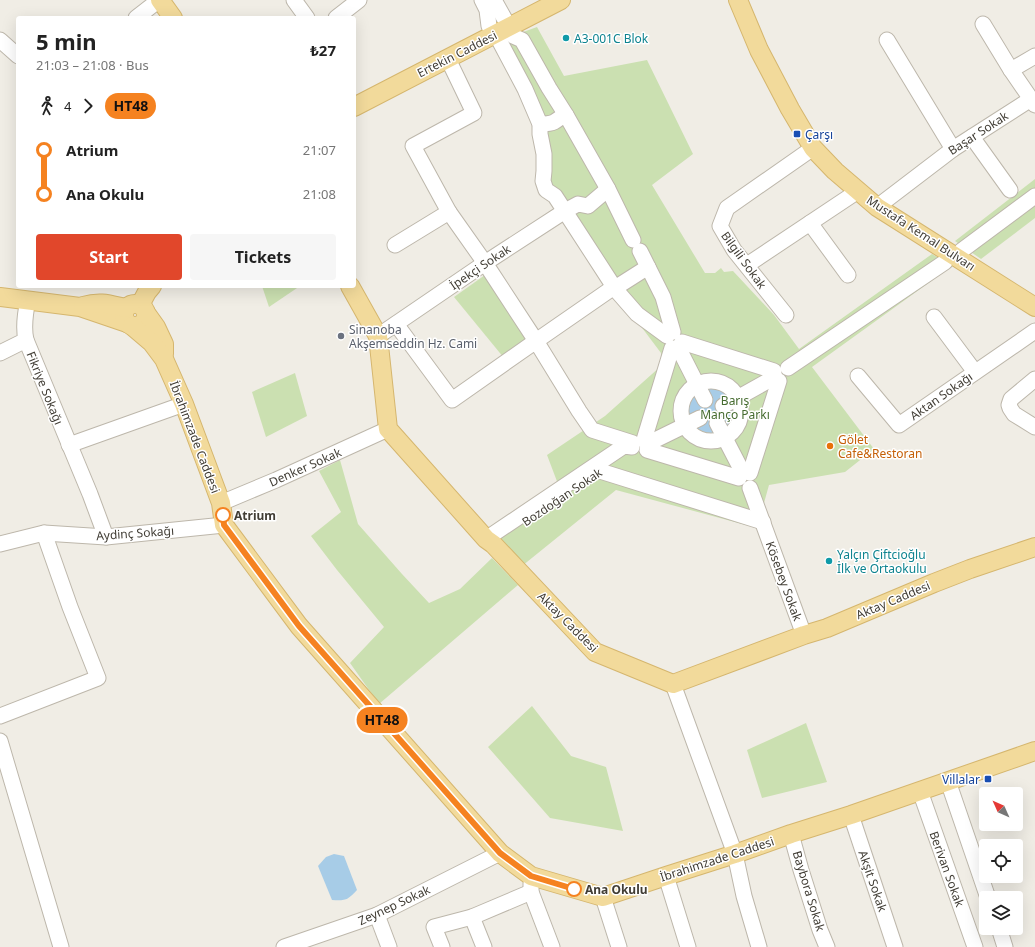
<!DOCTYPE html>
<html lang="en">
<head>
<meta charset="utf-8">
<style>
  :root { --surface:#fff; --page:#f6f6f6; --text:#222; --muted:#767676; --accent:#e1472b }
  body { margin:0; font-family:"Noto Sans",sans-serif; background:var(--page); color:var(--text); height:100vh; display:flex; flex-direction:column; font-size:15px; white-space:nowrap }
  * { box-sizing:border-box; margin:0 }
  p { font-size:13px; color:var(--muted) }
  .icon { flex:none; width:22px; height:22px; fill:none; stroke:currentColor; stroke-width:2; stroke-linecap:round; stroke-linejoin:round }
  .map { position:relative; flex:1; overflow:hidden }
  .details { position:absolute; left:16px; top:16px; width:340px; height:272px; display:flex; flex-direction:column; background:var(--surface); border-radius:4px; box-shadow:0 4px 16px #0002 }
  .details>* { flex:none }
  .badge { padding:0 8px; border-radius:13px; font-size:14px; line-height:26px }
  .needle { width:26px; rotate:315deg }
  .tools { position:absolute; left:979px; top:787px; display:grid; gap:8px }
  .tools a { display:grid; place-items:center; width:44px; height:44px; border-radius:4px; background:var(--surface); box-shadow:0 4px 16px #0002; font-size:20px }
  .map>.badge { position:absolute; translate:-50% -50%; box-shadow:0 0 0 2px #fff }
  .legs { display:flex; align-items:center; gap:6px; height:44px; padding:0 20px; font-size:13px }
  .legs p { margin-inline-start:auto }
  .headline { display:flex; align-items:center; justify-content:space-between; height:68px; padding:0 20px }
  h1 { font-size:22px; font-weight:700; line-height:30px }
  .action { display:flex; gap:8px; margin-top:auto; padding:8px 20px }
  .action a { flex:1; height:46px; border-radius:4px; background:var(--accent); color:#fff; font-size:16px; font-weight:700; line-height:46px; text-align:center }
  .action a+a { background:var(--page); color:var(--text) }
  ul { padding:0 20px; list-style:none }
  li { display:flex; align-items:center; gap:14px; height:44px; font-size:15px }
  li i { display:grid; place-items:center; width:6px; height:100%; margin:0 5px; background:currentColor }
  li i::after { content:''; width:10px; height:10px; margin:-5px; border:3px solid; border-radius:50%; background:var(--surface) }
  li p { margin-inline-start:auto }
  li:first-child i { background:linear-gradient(#0000 50%,currentColor 0) }
  li:last-child i { background:linear-gradient(currentColor 50%,#0000 0) }
  .map>svg:first-child { display:block }
</style>
</head>
<body>
<div class="map">
<svg width="1035" height="947" viewBox="0 0 1035 947">
  <rect width="100%" height="100%" fill="#f0ede5"/>
  <!-- green -->
  <g fill="#cbe0b1">
    <polygon points="537,27 564,76 647,60 693,154 652,185 705,273 715,273 721,268 724,272 733,271 774,315 799,349 932,254 952,266 812,367 874,449 845,472 769,485 757,528 616,490 522,566 488,533 558,484 547,455 605,416 661,366 661,353 591,260 545,195 540,129 496,42"/>
    <polygon points="1035,179 1035,218 981,259 955,241"/>
    <polygon points="485,275 533,343 504,358 454,297"/>
    <polygon points="262,286 300,286 269,307"/>
    <polygon points="295,373 307,416 266,437 252,392"/>
    <polygon points="340,460 358,524 402,574 429,603 460,589 492,558 518,585 379,704 350,663 384,627 337,570 311,536 341,512 319,471"/>
    <polygon points="532,706 571,756 606,767 623,831 550,818 488,747"/>
    <polygon points="806,723 827,782 762,798 747,750"/>
  </g>
  <!-- water -->
  <g fill="#a7cce7">
    <circle cx="711" cy="410" r="23"/>
    <path d="M334,854L344,856L357,890C348,900 345,901 332,900L318,866L326,857Z"/>
  </g>
  <g fill="none" stroke-linecap="round" stroke-linejoin="round">
    <!-- minor casing -->
    <g stroke="#bdb7ab" stroke-width="17">
      <g id="minor">
        <polyline points="294,0 307,18"/>
        <polyline points="482,0 487,10 489,26"/>
        <polyline points="494,0 504,18"/>
        <polyline points="136,18 159,0"/>
        <polyline points="336,18 359,0"/>
        <polyline points="983,24 1011,70"/>
        <polyline points="513,36 522,40 549,88 566,115 608,189 633,240"/>
        <polyline points="0,40 18,56"/>
        <polyline points="499,40 525,89 540,124 540,134 544,154 544,171 543,181 546,190 555,196 616,290 637,314 667,336"/>
        <polyline points="887,40 953,149"/>
        <polyline points="1035,56 1011,70 1035,105"/>
        <polyline points="448,59 474,113 413,146 449,212"/>
        <path d="M540,124C544,124 550,124 554,122C558,120 561,116 566,115"/>
        <polyline points="972,137 1010,190"/>
        <polyline points="877,207 953,149 1031,99"/>
        <polyline points="810,223 848,275"/>
        <polyline points="395,245 449,212 485,263 536,341 614,287"/>
        <polyline points="640,251 663,297 673,332"/>
        <polyline points="961,251 1035,196"/>
        <polyline points="747,265 858,191"/>
        <polyline points="615,288 648,267"/>
        <polyline points="786,315 734,250 720,226 727,208 813,148"/>
        <polyline points="934,317 975,372"/>
        <polyline points="396,324 452,400 536,341 579,411 592,430 633,443"/>
        <polyline points="378,336 485,263 565,211 578,204 588,206 608,189"/>
        <polyline points="26,340 90,494 106,537"/>
        <polyline points="682,342 774,371"/>
        <polyline points="678,347 705,400"/>
        <path d="M0,353L26,340C23,327 25,314 28,300"/>
        <polyline points="788,368 945,262"/>
        <polyline points="858,376 899,425 1035,331"/>
        <polyline points="1035,379 1011,399 1009,405 1010,408 1014,414 1035,427"/>
        <circle cx="711" cy="411" r="30"/>
        <polyline points="723,406 775,377"/>
        <polyline points="717,423 743,473"/>
        <polyline points="644,440 672,348"/>
        <polyline points="647,444 700,418"/>
        <polyline points="69,445 184,404"/>
        <polyline points="647,450 739,478"/>
        <polyline points="600,471 763,522"/>
        <polyline points="750,473 779,381"/>
        <polyline points="750,488 804,635"/>
        <polyline points="221,503 276,480 388,429"/>
        <polyline points="486,539 624,446 632,447"/>
        <polyline points="0,544 44,533 106,537 224,525"/>
        <polyline points="673,684 735,854 744,896 759,947"/>
        <polyline points="0,716 98,678 70,607 44,533"/>
        <polyline points="0,741 61,947"/>
        <polyline points="949,782 951,790 988,898"/>
        <polyline points="920,791 975,947"/>
        <polyline points="851,815 895,947"/>
        <polyline points="791,834 801,870 820,930 827,947"/>
        <polyline points="666,876 688,947"/>
        <polyline points="531,883 531,892 552,947"/>
        <polyline points="603,897 619,947"/>
        <polyline points="377,915 389,947"/>
        <polyline points="472,917 484,947"/>
        <polyline points="999,928 1005,947"/>
        <polyline points="284,947 377,915 500,853"/>
        <polyline points="442,947 434,927 472,917 531,892"/>
      </g>
    </g>
    <!-- major casing -->
    <g stroke="#d5b66e" stroke-width="20">
      <g id="major">
        <polyline points="160,0 173,18"/>
        <polyline points="738,0 759,50 790,109 813,148 835,171 877,207 1035,307"/>
        <polyline points="354,107 561,0"/>
        <polyline points="350,286 378,336 388,429 486,539 493,544 595,652 673,684 804,635 827,628 934,583 970,569 1035,547"/>
        <polyline points="0,297 80,307 127,323"/>
        <circle cx="135" cy="315" r="11"/>
        <polyline points="140,305 147,292 152,286"/>
        <path d="M83,306C100,301 108,304 125,308"/>
        <polyline points="146,313 156,327 164,344 164,354"/>
        <polyline points="132,326 152,343 164,359 184,404 221,503 224,525 299,626 500,853 531,876 603,897 666,876 735,854 791,834 851,815 1035,751"/>
      </g>
    </g>
    <!-- minor -->
    <use href="#minor" stroke="#fff" stroke-width="15"/>
    <!-- major -->
    <use href="#major" stroke="#f2da9b" stroke-width="18"/>
  </g>
  <g fill="none" stroke-linecap="round" stroke-linejoin="round">
    <!-- line-1 casing -->
    <g stroke="#fff" stroke-width="9">
      <polyline id="line-1" points="223,515 224,525 299,626 500,853 531,876 574,889"/>
    </g>
    <!-- line-1 -->
    <use href="#line-1" stroke="#f58220" stroke-width="6"/>
  </g>
  <!-- markers -->
  <g fill="#0f9aa8" stroke="#fff" stroke-width="1.5">
    <circle cx="566" cy="38" r="4"/>
    <circle cx="829" cy="561" r="4"/>
  </g>
  <g fill="#1a4fb4" stroke="#fff" stroke-width="1.5">
    <rect x="793" y="130" width="8" height="8" rx="2"/>
    <rect x="984" y="775" width="8" height="8" rx="2"/>
  </g>
  <circle fill="#6b7280" stroke="#fff" stroke-width="1.5" cx="341" cy="336" r="4"/>
  <circle fill="#e8710a" stroke="#fff" stroke-width="1.5" cx="830" cy="446" r="4"/>
  <g fill="#fff" stroke="#f58220" stroke-width="2">
    <circle cx="223" cy="515" r="7"/>
    <circle cx="574" cy="889" r="7"/>
  </g>
  <g text-anchor="middle" dominant-baseline="central" stroke-width="3" stroke-linejoin="round" paint-order="stroke">
    <!-- culture labels -->
    <g font-size="12" fill="#0d838f" stroke="#fff" text-anchor="start">
      <text x="574" y="38">A3-001C Blok</text>
      <text x="837" y="554">Yalçın Çiftcioğlu<tspan x="837" dy="14">İlk ve Ortaokulu</tspan></text>
    </g>
    <!-- street labels -->
    <g font-size="12" fill="#413d35" stroke="#fff">
      <text transform="translate(457 54) rotate(-27)">Ertekin Caddesi</text>
      <text transform="translate(978 133) rotate(-33)">Başar Sokak</text>
      <text transform="translate(921 233) rotate(33)">Mustafa Kemal Bulvarı</text>
      <text transform="translate(744 260) rotate(54)">Bilgili Sokak</text>
      <text transform="translate(480 267) rotate(-34)">İpekçi Sokak</text>
      <text transform="translate(45 388) rotate(68)">Fikriye Sokağı</text>
      <text transform="translate(941 396) rotate(-35)">Aktan Sokağı</text>
      <text transform="translate(195 437) rotate(69)">İbrahimzade Caddesi</text>
      <text transform="translate(305 467) rotate(-24)">Denker Sokak</text>
      <text transform="translate(562 497) rotate(-34)">Bozdoğan Sokak</text>
      <text transform="translate(135 533) rotate(-4)">Aydinç Sokağı</text>
      <text transform="translate(784 581) rotate(70)">Kösebey Sokak</text>
      <text transform="translate(893 600) rotate(-23)">Aktay Caddesi</text>
      <text transform="translate(568 622) rotate(45)">Aktay Caddesi</text>
      <text transform="translate(717 859) rotate(-18)">İbrahimzade Caddesi</text>
      <text transform="translate(947 869) rotate(70)">Berivan Sokak</text>
      <text transform="translate(873 881) rotate(71)">Akşit Sokak</text>
      <text transform="translate(809 891) rotate(73)">Baybora Sokak</text>
      <text transform="translate(394 905) rotate(-25)">Zeynep Sokak</text>
    </g>
    <!-- transit labels -->
    <g font-size="12" fill="#164399" stroke="#fff" text-anchor="start">
      <text x="805" y="134">Çarşı</text>
      <text x="980" y="779" text-anchor="end">Villalar</text>
    </g>
    <!-- worship labels -->
    <g font-size="12" fill="#5b616d" stroke="#fff" text-anchor="start">
      <text x="349" y="329">Sinanoba<tspan x="349" dy="14">Akşemseddin Hz. Cami</tspan></text>
    </g>
    <!-- park labels -->
    <g font-size="12" fill="#466c30" stroke="#fff">
      <text x="735" y="400">Barış<tspan x="735" dy="14">Manço Parkı</tspan></text>
    </g>
    <!-- food labels -->
    <g font-size="12" fill="#c56008" stroke="#fff" text-anchor="start">
      <text x="838" y="439">Gölet<tspan x="838" dy="14">Cafe&amp;Restoran</tspan></text>
    </g>
    <!-- stop labels -->
    <g font-size="12" font-weight="bold" fill="#413d35" stroke="#fff" text-anchor="start">
      <text x="234" y="515">Atrium</text>
      <text x="585" y="889">Ana Okulu</text>
    </g>
  </g>
</svg>
<div class="tools">
<a><svg class="needle" viewBox="-14 -14 28 28"><path d="M0-13l5 13h-10z" fill="#e53935"/><path d="M0 13l5-13h-10z" fill="#767676"/></svg></a>
<a><svg class="icon" aria-label="locate" viewBox="0 0 24 24"><circle cx="12" cy="12" r="6"/><path d="M12 2v4M12 18v4M2 12h4M18 12h4"/></svg></a>
<a><svg class="icon" aria-label="layers" viewBox="0 0 24 24"><path d="M12 4l9 5-9 5-9-5zM3 14l9 5 9-5"/></svg></a>
</div>
<b class="badge" style="left:382px;top:720px;background:#f58220;color:#111">HT48</b>
<section class="details">
<div class="headline"><div><h1>5 min</h1><p>21:03 – 21:08 · Bus</p></div><b>₺27</b></div>
<div class="legs"><svg class="icon" aria-label="walk" viewBox="0 0 24 24"><circle cx="13" cy="4" r="2"/><path d="M13 8l-2 6 4 7M11 14l-3 7M7 12l3-4h3l4 4"/></svg>4<svg class="icon" aria-label="forward" viewBox="0 0 24 24"><path d="M9 5l7 7-7 7"/></svg><b class="badge" style="background:#f58220;color:#111">HT48</b></div>
<ul>
<li><i style="color:#f58220"></i><b>Atrium</b><p>21:07</p></li>
<li><i style="color:#f58220"></i><b>Ana Okulu</b><p>21:08</p></li>
</ul>
<div class="action"><a>Start</a><a>Tickets</a></div>
</section>
</div>
</body>
</html>
